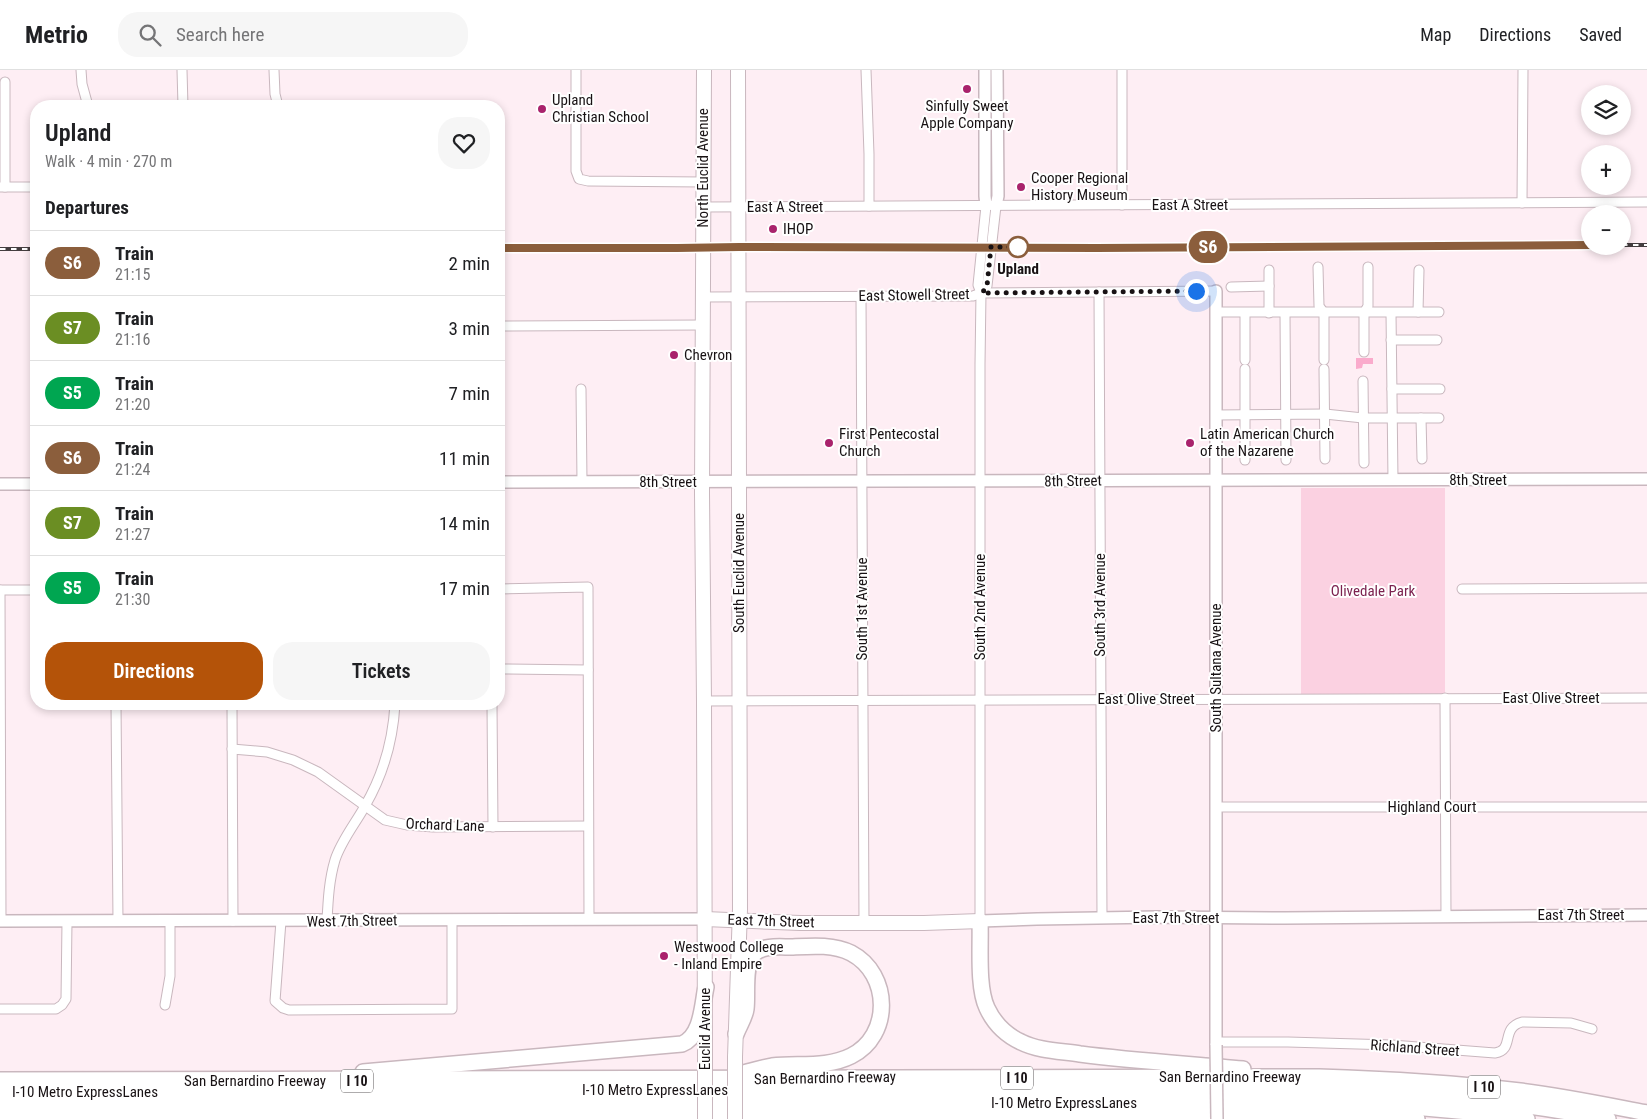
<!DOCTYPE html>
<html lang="en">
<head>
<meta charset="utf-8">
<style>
  :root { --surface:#fff; --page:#f6f6f6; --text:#202124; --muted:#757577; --line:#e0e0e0; --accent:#b45309 }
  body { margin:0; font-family:"Roboto Condensed",sans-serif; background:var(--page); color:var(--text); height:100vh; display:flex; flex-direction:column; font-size:19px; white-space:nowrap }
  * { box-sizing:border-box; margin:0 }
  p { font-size:16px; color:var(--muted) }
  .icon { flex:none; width:28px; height:28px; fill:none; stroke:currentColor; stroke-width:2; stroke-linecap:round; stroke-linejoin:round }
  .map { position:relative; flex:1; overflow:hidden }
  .panel { position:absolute; left:30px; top:30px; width:475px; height:610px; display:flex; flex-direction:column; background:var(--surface); border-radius:20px; box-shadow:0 2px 8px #0003 }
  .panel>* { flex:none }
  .badge { padding:0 10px; border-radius:16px; font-size:18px; line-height:32px }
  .fabs { position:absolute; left:1581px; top:15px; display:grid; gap:10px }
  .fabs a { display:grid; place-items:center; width:50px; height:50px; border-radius:50%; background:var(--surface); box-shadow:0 2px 8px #0003; font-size:25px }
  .you { position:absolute; width:25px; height:25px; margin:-12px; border:4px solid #fff; border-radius:50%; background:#1a73e8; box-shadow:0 0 0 8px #1a73e833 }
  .map>.badge { position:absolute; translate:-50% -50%; box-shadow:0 0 0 2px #fff }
  h2 { padding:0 15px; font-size:19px; line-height:45px }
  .round { display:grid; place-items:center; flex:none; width:52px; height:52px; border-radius:20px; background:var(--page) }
  .overview { display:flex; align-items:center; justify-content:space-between; height:85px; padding:0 15px }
  h1 { font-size:24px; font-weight:600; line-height:38px }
  .action { display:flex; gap:10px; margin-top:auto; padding:10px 15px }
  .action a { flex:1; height:58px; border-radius:20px; background:var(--accent); color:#fff; font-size:20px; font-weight:600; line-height:58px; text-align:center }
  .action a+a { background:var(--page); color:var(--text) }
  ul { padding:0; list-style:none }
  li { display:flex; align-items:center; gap:15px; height:65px; padding:0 15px; border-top:1px solid var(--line) }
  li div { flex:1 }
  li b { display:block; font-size:19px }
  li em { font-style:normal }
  li .badge { min-width:55px; font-weight:700; text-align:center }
  header { display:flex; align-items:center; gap:30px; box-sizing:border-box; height:70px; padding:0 25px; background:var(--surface); border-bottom:1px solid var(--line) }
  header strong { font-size:24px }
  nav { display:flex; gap:28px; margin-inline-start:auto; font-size:18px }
  .search { width:350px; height:45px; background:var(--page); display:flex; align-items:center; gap:12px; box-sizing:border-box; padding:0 18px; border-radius:20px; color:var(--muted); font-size:19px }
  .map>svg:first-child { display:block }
</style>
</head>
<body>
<header>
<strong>Metrio</strong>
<div class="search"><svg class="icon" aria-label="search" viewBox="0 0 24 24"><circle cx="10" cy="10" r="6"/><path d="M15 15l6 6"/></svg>Search here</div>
<nav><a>Map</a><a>Directions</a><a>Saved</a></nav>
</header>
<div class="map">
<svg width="1647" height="1049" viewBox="0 0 1647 1049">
  <rect width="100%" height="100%" fill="#feeef4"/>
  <!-- green -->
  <rect fill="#fbd1e1" x="1301" y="418" width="144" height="206"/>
  <!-- water -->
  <polygon fill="#faabcc" points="1356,288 1373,288 1373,294 1363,294 1362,298 1356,299"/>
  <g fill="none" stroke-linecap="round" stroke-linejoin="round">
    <!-- street casing -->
    <g stroke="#c9b7be" stroke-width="11">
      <g id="street">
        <polyline points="81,0 82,14 88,36"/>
        <polyline points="182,0 183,36"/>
        <polyline points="274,0 275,24 278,36"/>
        <polyline points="576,0 576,101 579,109 588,111 703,112"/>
        <polyline points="866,0 869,84 869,136"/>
        <polyline points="5,12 5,117"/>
        <polyline points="0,117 36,117"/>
        <polyline points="1522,133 1523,0"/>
        <polyline points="1122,135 1122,0"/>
        <polyline points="703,137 1647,132"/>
        <polyline points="1318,197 1319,236 1324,243 1324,290"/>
        <polyline points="1231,217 1269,216"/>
        <polyline points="1099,222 1102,848"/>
        <polyline points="981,223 987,216 996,136"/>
        <polyline points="861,225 864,853"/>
        <polyline points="702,227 973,226 981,223 1216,221"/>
        <polyline points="1216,242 1439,242"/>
        <polyline points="1418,242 1419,200"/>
        <polyline points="1245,243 1245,290"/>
        <polyline points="1269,243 1269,200"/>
        <polyline points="1285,243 1286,390"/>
        <polyline points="1391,243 1393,410"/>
        <polyline points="499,256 702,255"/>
        <polyline points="1391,270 1437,270"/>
        <polyline points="1364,282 1364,243 1368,236 1368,197"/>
        <polyline points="1245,299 1245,390"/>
        <polyline points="1324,299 1325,389"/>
        <polyline points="1363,311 1364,393"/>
        <polyline points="581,319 582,412"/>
        <polyline points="1392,319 1440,319"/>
        <polyline points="1216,345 1325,344 1363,348 1439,348"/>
        <polyline points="1421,348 1422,389"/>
        <polyline points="499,519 588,517 589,849"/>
        <polyline points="1462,519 1647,518"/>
        <polyline points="0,520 1,851"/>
        <polyline points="0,520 36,520"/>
        <polyline points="499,599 588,600"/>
        <polyline points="1445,628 1446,847"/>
        <polyline points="704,631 1647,628"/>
        <polyline points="116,634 118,851"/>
        <polyline points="232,634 233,851"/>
        <polyline points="492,634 493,757"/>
        <polyline points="232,679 267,682 293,690 318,702 385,750 407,755 433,757 588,756"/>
        <polyline points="1216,737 1647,737"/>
        <polyline points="281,851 275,931 283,938 289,940 452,939 452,850"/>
        <path d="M327,851C328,831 329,810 335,790C341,771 355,754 365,736C383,705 393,670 395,634"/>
        <polyline points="980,851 980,294 981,223 978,215 986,136"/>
        <polyline points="165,935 170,906 170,851"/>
        <polyline points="0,939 56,939 62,935 66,929 67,852"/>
        <path d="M1216,972H1288L1392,975L1495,983C1515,980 1500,958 1522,952L1571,953L1592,959"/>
      </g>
    </g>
    <!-- secondary casing -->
    <g stroke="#c9b7be" stroke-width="14">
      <g id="secondary">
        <polyline points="985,0 985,126 986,136"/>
        <polyline points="996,136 998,126 997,0"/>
        <polyline points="1216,221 1216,975"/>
        <polyline points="499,412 1647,409"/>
        <polyline points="0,414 36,414"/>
        <polyline points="0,851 705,849"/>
        <polyline points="980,851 1037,849 1157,847 1285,848 1647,845"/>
      </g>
    </g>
    <!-- primary casing -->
    <g stroke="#c9b7be" stroke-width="16">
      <g id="primary">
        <polyline points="704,0 702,423 704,631 705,987"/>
        <polyline points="705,849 800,853 924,853 980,851"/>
        <polyline points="735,987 740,839 738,0"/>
      </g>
    </g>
    <!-- highway casing -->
    <g stroke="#c9b7be" stroke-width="18">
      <g id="highway">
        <path d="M980,851C981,875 977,917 987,938C994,953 1006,965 1021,972C1039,981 1061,981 1080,984C1134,991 1189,994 1243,999"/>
        <path d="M736,964C739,956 745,947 746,939C748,924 743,893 755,883C764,875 780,877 791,877C811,876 833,874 851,883C891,904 892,966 851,986C827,998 798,993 772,996C762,998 752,1001 743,1003"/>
        <path d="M363,1002L682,974C702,966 702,935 706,917"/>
        <path d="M0,1010L1319,1007C1386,1009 1453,1013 1520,1021C1562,1026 1605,1035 1647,1043"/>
        <path d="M0,1023L1316,1019C1415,1022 1512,1031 1608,1049"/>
        <path d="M0,1037L1301,1032C1376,1033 1452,1039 1527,1049"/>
        <polyline points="0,1049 1289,1044 1362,1045 1417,1049"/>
      </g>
    </g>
    <!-- street -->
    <use href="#street" stroke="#fff" stroke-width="9"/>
    <!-- secondary -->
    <use href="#secondary" stroke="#fff" stroke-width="11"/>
    <!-- primary -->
    <use href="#primary" stroke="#fff" stroke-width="14"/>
    <!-- highway -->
    <use href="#highway" stroke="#fff" stroke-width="15"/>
    <!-- rail casing -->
    <g stroke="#443d3f" stroke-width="4">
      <g id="rail">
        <polyline points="1622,175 1647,175"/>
        <polyline points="499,178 677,178 739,177 1096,178 1590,175"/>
        <polyline points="0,179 36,179"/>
      </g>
    </g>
    <!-- rail -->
    <use href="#rail" stroke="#fff" stroke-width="2" stroke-dasharray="5.5" stroke-linecap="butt"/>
    <!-- secondary-bridge casing -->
    <g stroke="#c9b7be" stroke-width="14" stroke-linecap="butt">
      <polyline id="secondary-bridge" points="1216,975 1217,1049"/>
    </g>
    <!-- primary-bridge casing -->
    <g stroke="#c9b7be" stroke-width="16" stroke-linecap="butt">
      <g id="primary-bridge">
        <polyline points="705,1049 705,987"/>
        <polyline points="735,1049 735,987"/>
      </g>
    </g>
    <!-- secondary-bridge -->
    <use href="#secondary-bridge" stroke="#fff" stroke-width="11"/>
    <!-- primary-bridge -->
    <use href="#primary-bridge" stroke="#fff" stroke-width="14"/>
  </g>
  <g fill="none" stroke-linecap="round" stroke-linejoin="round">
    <!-- line casing -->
    <g stroke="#fff" stroke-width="11">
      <polyline id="line" points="499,178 677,178 739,177 1096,178 1590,175"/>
    </g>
    <!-- line -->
    <use href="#line" stroke="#8b5e3c" stroke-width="8"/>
    <!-- walk -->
    <polyline stroke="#181214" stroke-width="5" stroke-dasharray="0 9" points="1018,177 991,177 987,216 982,223 1196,221"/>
  </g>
  <!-- markers -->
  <g fill="#a9236c" stroke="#fff" stroke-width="2">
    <circle cx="967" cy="19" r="5"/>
    <circle cx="542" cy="39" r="5"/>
    <circle cx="1021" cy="117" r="5"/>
    <circle cx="773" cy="159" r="5"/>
    <circle cx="674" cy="285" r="5"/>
    <circle cx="829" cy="373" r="5"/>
    <circle cx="1190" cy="373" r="5"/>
    <circle cx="664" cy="886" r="5"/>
  </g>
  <circle fill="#fff" stroke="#8b5e3c" stroke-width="2.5" cx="1018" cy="177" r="10"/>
  <g text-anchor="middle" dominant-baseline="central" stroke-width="4" stroke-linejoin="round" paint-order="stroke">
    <!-- shield labels -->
    <g fill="#fff" stroke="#5d595a" stroke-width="1">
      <rect x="1001" y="996.5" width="32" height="23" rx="4"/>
      <rect x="341" y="999.5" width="32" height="23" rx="4"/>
      <rect x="1468" y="1005.5" width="32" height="23" rx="4"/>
    </g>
    <g font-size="14" font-weight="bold" fill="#181214">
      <text x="1017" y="1008">I 10</text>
      <text x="357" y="1011">I 10</text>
      <text x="1484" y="1017">I 10</text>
    </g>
    <!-- poi labels -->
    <g font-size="15" fill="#181214" stroke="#fff" text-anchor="start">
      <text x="552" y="30">Upland<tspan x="552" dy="17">Christian School</tspan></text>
      <text x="967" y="36" text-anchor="middle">Sinfully Sweet<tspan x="967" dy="17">Apple Company</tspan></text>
      <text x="1031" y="108">Cooper Regional<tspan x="1031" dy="17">History Museum</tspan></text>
      <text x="783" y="159">IHOP</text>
      <text x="684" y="285">Chevron</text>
      <text x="839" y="364">First Pentecostal<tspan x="839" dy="17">Church</tspan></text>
      <text x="1200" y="364">Latin American Church<tspan x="1200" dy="17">of the Nazarene</tspan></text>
      <text x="674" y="877">Westwood College<tspan x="674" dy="17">- Inland Empire</tspan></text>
    </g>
    <!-- street labels -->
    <g font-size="15" fill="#181214" stroke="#fff">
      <text transform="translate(703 98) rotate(-90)">North Euclid Avenue</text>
      <text x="1190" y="135">East A Street</text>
      <text x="785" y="137">East A Street</text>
      <text transform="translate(914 225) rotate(-1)">East Stowell Street</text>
      <text x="1478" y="410">8th Street</text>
      <text transform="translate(1073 411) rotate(-1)">8th Street</text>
      <text x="668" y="412">8th Street</text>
      <text transform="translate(739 503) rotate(-90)">South Euclid Avenue</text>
      <text transform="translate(1100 535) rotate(-90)">South 3rd Avenue</text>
      <text transform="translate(980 537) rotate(-90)">South 2nd Avenue</text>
      <text transform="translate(862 539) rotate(-90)">South 1st Avenue</text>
      <text transform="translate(1216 598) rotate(-90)">South Sultana Avenue</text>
      <text x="1551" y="628">East Olive Street</text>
      <text x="1146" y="629">East Olive Street</text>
      <text x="1432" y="737">Highland Court</text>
      <text transform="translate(445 755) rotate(2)">Orchard Lane</text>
      <text x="1581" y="845">East 7th Street</text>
      <text x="1176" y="848">East 7th Street</text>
      <text transform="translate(352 851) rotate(-1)">West 7th Street</text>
      <text transform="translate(771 851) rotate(2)">East 7th Street</text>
      <text transform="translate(705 959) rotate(-90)">Euclid Avenue</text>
      <text transform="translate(1415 978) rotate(4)">Richland Street</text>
      <text x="1230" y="1007">San Bernardino Freeway</text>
      <text transform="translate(825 1008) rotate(-1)">San Bernardino Freeway</text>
      <text x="255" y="1011">San Bernardino Freeway</text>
      <text x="655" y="1020">I-10 Metro ExpressLanes</text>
      <text x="85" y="1022">I-10 Metro ExpressLanes</text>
      <text x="1064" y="1033">I-10 Metro ExpressLanes</text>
    </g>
    <!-- stop labels -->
    <g font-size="15" font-weight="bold" fill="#181214" stroke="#fff">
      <text x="1018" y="199">Upland</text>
    </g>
    <!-- park labels -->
    <g font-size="15" fill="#7c2350" stroke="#fff">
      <text x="1373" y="521">Olivedale Park</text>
    </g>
  </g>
</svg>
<div class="fabs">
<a><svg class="icon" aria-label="layers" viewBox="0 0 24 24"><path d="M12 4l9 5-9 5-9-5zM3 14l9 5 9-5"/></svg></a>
<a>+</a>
<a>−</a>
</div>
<div class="you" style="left:1196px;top:221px"></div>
<b class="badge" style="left:1208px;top:177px;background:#8b5e3c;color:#fff">S6</b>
<section class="panel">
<div class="overview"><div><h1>Upland</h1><p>Walk · 4 min · 270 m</p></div><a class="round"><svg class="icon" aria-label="heart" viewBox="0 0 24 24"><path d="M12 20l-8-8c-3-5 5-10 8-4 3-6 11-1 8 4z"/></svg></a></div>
<h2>Departures</h2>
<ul>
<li><span class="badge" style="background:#8b5e3c;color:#fff">S6</span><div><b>Train</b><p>21:15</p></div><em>2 min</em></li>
<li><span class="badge" style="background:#6b8e23;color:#fff">S7</span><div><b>Train</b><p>21:16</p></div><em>3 min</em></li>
<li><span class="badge" style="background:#00a651;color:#fff">S5</span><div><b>Train</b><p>21:20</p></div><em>7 min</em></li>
<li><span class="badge" style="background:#8b5e3c;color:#fff">S6</span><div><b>Train</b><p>21:24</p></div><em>11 min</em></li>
<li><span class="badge" style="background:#6b8e23;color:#fff">S7</span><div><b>Train</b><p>21:27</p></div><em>14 min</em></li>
<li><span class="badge" style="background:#00a651;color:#fff">S5</span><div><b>Train</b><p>21:30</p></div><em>17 min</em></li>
</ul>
<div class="action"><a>Directions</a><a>Tickets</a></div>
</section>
</div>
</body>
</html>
